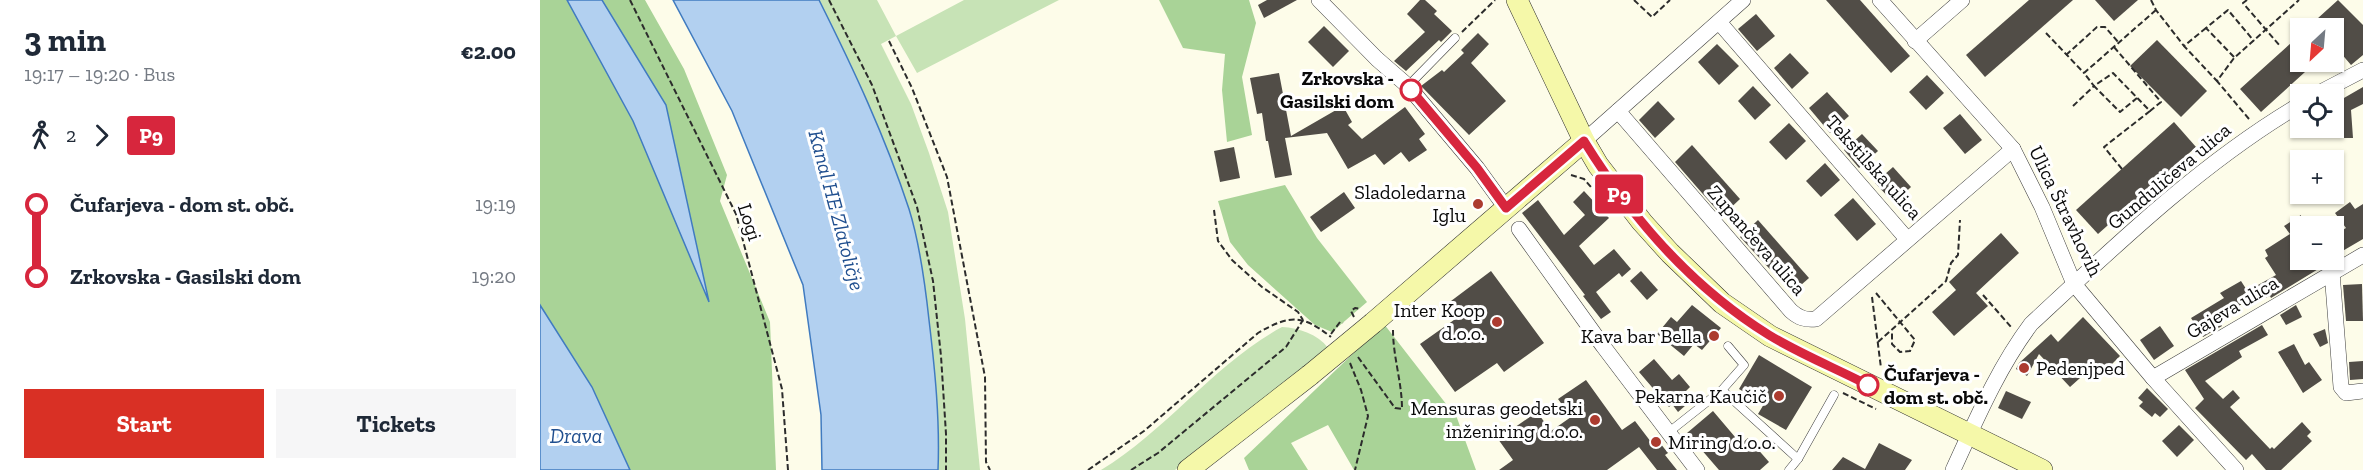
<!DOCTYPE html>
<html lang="en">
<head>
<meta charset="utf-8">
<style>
  :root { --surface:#fff; --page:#f6f6f7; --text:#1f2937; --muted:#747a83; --accent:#d93025 }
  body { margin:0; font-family:"Zilla Slab",serif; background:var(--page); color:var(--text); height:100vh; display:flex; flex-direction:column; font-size:22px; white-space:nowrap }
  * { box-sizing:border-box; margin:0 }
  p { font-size:20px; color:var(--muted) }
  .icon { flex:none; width:33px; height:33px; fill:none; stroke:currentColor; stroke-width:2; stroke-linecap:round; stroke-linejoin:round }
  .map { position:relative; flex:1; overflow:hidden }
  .side { display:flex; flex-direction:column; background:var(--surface); width:540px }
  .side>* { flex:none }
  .badge { padding:0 12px; border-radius:4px; font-size:21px; line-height:39px }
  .needle { width:39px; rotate:206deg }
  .buttons { position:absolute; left:1750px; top:18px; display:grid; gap:12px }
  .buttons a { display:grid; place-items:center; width:54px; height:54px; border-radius:0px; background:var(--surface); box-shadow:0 2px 4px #0004; font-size:30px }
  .map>.badge { position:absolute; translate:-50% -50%; box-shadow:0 0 0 3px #fff }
  .legs { display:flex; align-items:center; gap:9px; height:66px; padding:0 24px; font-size:20px }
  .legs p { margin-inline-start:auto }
  .summary { display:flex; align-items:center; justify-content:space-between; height:102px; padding:0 24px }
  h1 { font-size:33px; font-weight:700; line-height:45px }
  .action { display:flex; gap:12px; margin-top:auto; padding:12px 24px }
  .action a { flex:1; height:69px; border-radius:0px; background:var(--accent); color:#fff; font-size:24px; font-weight:700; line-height:69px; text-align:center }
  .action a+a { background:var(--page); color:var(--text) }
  ul { padding:0 24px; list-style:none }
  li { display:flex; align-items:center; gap:21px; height:72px; font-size:22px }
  li i { display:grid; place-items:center; width:9px; height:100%; margin:0 8px; background:currentColor }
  li i::after { content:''; width:15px; height:15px; margin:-8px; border:4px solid; border-radius:50%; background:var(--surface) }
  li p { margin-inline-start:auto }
  li:first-child i { background:linear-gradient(#0000 50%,currentColor 0) }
  li:last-child i { background:linear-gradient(currentColor 50%,#0000 0) }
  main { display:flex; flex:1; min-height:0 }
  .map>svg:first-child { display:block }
</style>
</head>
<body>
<main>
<section class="side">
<div class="summary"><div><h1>3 min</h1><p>19:17 – 19:20 · Bus</p></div><b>€2.00</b></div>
<div class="legs"><svg class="icon" aria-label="walk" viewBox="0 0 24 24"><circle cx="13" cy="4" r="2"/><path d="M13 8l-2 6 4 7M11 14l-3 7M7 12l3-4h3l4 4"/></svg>2<svg class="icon" aria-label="forward" viewBox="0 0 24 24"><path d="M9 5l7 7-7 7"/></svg><b class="badge" style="background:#d7263d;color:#fff">P9</b></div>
<ul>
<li><i style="color:#d7263d"></i><b>Čufarjeva - dom st. obč.</b><p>19:19</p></li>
<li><i style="color:#d7263d"></i><b>Zrkovska - Gasilski dom</b><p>19:20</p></li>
</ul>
<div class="action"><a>Start</a><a>Tickets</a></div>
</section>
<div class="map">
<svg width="1823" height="470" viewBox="0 0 1823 470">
  <rect width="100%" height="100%" fill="#fdfce9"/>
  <!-- green -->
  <g fill="#c7e3b6">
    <path d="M279,0H337L356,36L424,0H519L377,73L356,36L341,44L371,104L389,153L408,212L425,319L440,470H398C400,420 395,370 389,320C385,283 380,244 369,209C345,136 313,68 279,0Z"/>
    <path d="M742,327C759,328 778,334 788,348L635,470H561C627,430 675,363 742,327Z"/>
  </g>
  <!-- forest -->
  <g fill="#a9d397">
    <polygon points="0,0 27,0 93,121 168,297 126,105 62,0 105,0 144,69 187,175 180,201 230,322 236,470 90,470 52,387 0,305"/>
    <polygon points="619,0 709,0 716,23 702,77 712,135 687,142 682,90 685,54 643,48"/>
    <polygon points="745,185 777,238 827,302 792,332 775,325 708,265 690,242 678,201"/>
    <polygon points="844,324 917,418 936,470 814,470 788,425 751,443 768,470 709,470 704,458"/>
  </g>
  <!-- water -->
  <g fill="#b2d0f0" stroke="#407bc0" stroke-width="1.5">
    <polygon points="27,0 62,0 126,105 169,302 93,121"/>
    <path d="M133,0H279C313,68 345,136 369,209C380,244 385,283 389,320C395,370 400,420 398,470H282L281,415L263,285L192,111Z"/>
    <polygon points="0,305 52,387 90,470 0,470"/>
  </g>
  <!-- building -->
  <g fill="#514d47">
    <polygon points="727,0 757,0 724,18 718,5"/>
    <polygon points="880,0 885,0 897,11 894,14 912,31 901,42 899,40 866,71 854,61 885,32 867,14"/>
    <polygon points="1286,0 1320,0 1370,56 1351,73"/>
    <polygon points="1489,0 1533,0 1445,77 1426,55"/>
    <polygon points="1555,0 1598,0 1574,21"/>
    <polygon points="1798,0 1823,25 1823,55 1811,65 1794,45 1794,28 1767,28"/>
    <polygon points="1216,14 1235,36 1217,51 1198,29"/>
    <polygon points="784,26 809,51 793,67 768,42"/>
    <polygon points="938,33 949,44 931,63 966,101 929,135 881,86 902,70 904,72 924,53 921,50"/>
    <polygon points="1761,34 1761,62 1776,62 1721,112 1700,89"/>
    <polygon points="1617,40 1667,91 1641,117 1590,66"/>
    <polygon points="1177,44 1199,66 1179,85 1158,62"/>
    <polygon points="1250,53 1269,73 1252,89 1234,68"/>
    <polygon points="739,73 751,136 803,106 812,122 808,125 822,139 865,107 885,134 879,139 887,150 869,162 861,152 844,165 835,154 808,169 787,133 745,138 752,175 735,178 728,141 726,141 722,113 717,114 710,78"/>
    <polygon points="1387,75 1404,93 1386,110 1369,92"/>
    <polygon points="1213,86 1231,105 1215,120 1198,101"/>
    <polygon points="1823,87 1823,104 1811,110 1813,138 1799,138 1797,102"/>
    <polygon points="1287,92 1309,116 1290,133 1269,108"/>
    <polygon points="1118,101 1135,119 1115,138 1099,120"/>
    <polygon points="1420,114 1442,140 1425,154 1403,128"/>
    <polygon points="1634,122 1656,147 1558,234 1536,210"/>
    <polygon points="1249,123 1266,141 1246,160 1229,142"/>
    <polygon points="1322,134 1338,151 1319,168 1304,150"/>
    <polygon points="1152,145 1200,199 1182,216 1135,162"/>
    <polygon points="694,147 700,178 680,182 674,151"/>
    <polygon points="1285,163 1300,180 1281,197 1266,181"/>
    <polygon points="1353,167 1371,187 1354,203 1335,183"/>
    <polygon points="1044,191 1069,218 1039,246 1054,265 1074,249 1091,269 1082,277 1079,273 1056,292 1071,312 1061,319 1043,296 1045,295 982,213 998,200 1024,235 1045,215 1033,202"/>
    <polygon points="804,192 815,208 781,232 770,217"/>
    <polygon points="1313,198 1336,224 1317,241 1294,215"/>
    <polygon points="1810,202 1815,209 1823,204 1823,239 1794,256 1794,235 1806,228 1795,213"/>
    <polygon points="1761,215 1761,251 1756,243 1752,245 1760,260 1793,260 1731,298 1730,296 1725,298 1718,285 1736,275 1725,258 1728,256 1725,250 1750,234 1744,226"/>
    <polygon points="1218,220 1269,278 1252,293 1200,237"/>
    <polygon points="1461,233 1479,253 1436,293 1448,306 1414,336 1392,312 1416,290 1409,282"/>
    <polygon points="951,271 1004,343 964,372 957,363 915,392 880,344 921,315 911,301"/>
    <polygon points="1101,271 1118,290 1107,300 1090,281"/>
    <polygon points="1701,281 1712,298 1677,319 1682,326 1663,337 1651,318 1684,298 1680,293"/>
    <polygon points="1822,284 1823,321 1806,321 1803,285"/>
    <polygon points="1152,305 1181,328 1162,350 1154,344 1144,356 1117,334 1131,317 1137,322"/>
    <polygon points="1756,305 1762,317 1746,325 1740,315"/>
    <polygon points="1543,317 1580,356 1557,379 1549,370 1530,387 1499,354 1487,376 1476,369 1479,363 1511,334 1518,342"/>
    <polygon points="1722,325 1728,335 1699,351 1702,357 1665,381 1683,399 1693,390 1700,398 1690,407 1730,449 1732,447 1734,449 1762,422 1771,432 1767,436 1772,441 1741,470 1726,470 1712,454 1706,460 1655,408 1664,399 1645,370"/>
    <polygon points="1620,326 1634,346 1614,360 1600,340"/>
    <polygon points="1785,329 1788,343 1780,347 1773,334"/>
    <polygon points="1754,344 1765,365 1769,362 1782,380 1763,393 1738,352"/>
    <polygon points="1219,355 1272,387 1246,430 1218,414 1224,404 1199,389"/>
    <polygon points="1114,359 1132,380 1139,374 1150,387 1146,391 1153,399 1138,412 1132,404 1129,407 1099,372"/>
    <polygon points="1823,361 1823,379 1810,380 1809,362"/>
    <polygon points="1046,380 1082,430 1095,421 1111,442 1116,438 1128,453 1125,455 1137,470 1117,470 1099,447 1067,470 959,470 973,460 958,439 997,412 1011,431 1031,417 1018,399"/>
    <polygon points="1607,388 1628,409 1620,417 1615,413 1612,417 1599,406 1603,402 1598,398"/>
    <polygon points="1466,391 1491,402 1482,419 1458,408"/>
    <polygon points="1173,411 1201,444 1208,438 1229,462 1220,470 1179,470 1147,433"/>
    <polygon points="1639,425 1654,440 1637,457 1622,441"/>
    <polygon points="1339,443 1372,460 1365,470 1292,470 1303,457 1325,469"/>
  </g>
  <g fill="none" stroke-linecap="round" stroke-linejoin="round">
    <!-- lane casing -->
    <g stroke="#3d3d3d" stroke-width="9">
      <g id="lane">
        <polyline points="868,86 915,38"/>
        <polyline points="1182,390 1204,365 1188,346"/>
        <polyline points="1129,432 1182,390 1258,459 1249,470"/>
        <polyline points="1258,459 1294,395"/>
      </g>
    </g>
    <!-- street casing -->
    <g stroke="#3d3d3d" stroke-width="16">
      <g id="street">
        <polyline points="779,0 837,59 868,86 937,168 966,208"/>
        <polyline points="1340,0 1473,149 1502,207 1534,284 1613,378 1696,470"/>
        <polyline points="1179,22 1367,239"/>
        <polyline points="1375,41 1422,0"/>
        <polyline points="1777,94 1823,70"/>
        <path d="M1078,111L1251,311C1259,318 1265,320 1276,319L1473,149"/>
        <polyline points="1044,141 1203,0"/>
        <polyline points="979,229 1063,346 1157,470"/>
        <polyline points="1792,272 1801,387 1806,393 1823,391"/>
        <polyline points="1613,378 1823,255"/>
        <path d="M1413,470C1436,420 1458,368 1491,324C1575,246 1662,162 1761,104"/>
      </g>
    </g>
    <!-- secondary casing -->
    <g stroke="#2c2c2c" stroke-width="22">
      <g id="secondary">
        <polyline points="977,0 1044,141 1058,165 1102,222 1130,253 1182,303 1230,336 1502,470"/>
        <polyline points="833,323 1044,141"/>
        <polyline points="648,470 770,375"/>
      </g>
    </g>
    <!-- path -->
    <g stroke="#2c2c2c" stroke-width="2" stroke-dasharray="6 3" stroke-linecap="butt">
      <polyline points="90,0 196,214 242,389 248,470"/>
      <polyline points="289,0 332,85 377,207 393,281 401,356 406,434 406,470"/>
      <polyline points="1094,0 1112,17 1130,0"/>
      <polyline points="1611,0 1616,10 1644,46"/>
      <polyline points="1707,0 1703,3 1740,46"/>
      <polyline points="1666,28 1644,46 1677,81"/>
      <polyline points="922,32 955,0"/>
      <polyline points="1506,33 1544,73"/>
      <polyline points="349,41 372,88 407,177 445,377 446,462 450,470"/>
      <polyline points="1574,47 1621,102 1610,111"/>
      <polyline points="1526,55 1557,27 1565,27 1579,43"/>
      <polyline points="1694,57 1666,28 1688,10 1714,41"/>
      <polyline points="1533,106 1554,86 1544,73 1616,10"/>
      <polyline points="1709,119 1677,81 1694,58 1759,0"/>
      <polyline points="1582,169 1564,147 1610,111 1573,73 1554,86 1580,112 1597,98"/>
      <polyline points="1031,175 1044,179 1051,187"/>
      <polyline points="674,210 678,241 692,260 722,287 758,312 763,320"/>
      <polyline points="1336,293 1375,340 1370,351 1360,352 1352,344 1352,331"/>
      <polyline points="1443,295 1472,328"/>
      <polyline points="1332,297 1341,368"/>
      <polyline points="814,317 811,311 815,308 821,309"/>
      <polyline points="791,334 800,322 803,323"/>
      <polyline points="1338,342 1406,281 1411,263 1418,255 1420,220"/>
      <path d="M818,357L855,408L862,409C862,382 853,357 853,330"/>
      <polyline points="810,363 821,390 828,416 815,470"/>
      <polyline points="1303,393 1336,409"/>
      <path d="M548,470L604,431L718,333C749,315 762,314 791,337"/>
      <polyline points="591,470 618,453 746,347 763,320"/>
    </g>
    <!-- lane -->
    <use href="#lane" stroke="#fff" stroke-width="8"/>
    <!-- street -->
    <use href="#street" stroke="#fff" stroke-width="15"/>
    <!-- secondary -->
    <use href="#secondary" stroke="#f5f8a9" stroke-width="21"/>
    <!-- secondary-bridge casing -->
    <g stroke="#2c2c2c" stroke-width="22" stroke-linecap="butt">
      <polyline id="secondary-bridge" points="770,375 833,323"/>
    </g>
    <!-- secondary-bridge -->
    <use href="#secondary-bridge" stroke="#f5f8a9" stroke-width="21"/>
  </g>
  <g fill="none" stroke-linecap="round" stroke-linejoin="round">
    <!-- line-1 casing -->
    <g stroke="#fff" stroke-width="14">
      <path id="line-1" d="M871,90L937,168L966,208L1044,141C1091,217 1153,288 1229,335C1260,354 1295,368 1328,385"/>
    </g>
    <!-- line-1 -->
    <use href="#line-1" stroke="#d7263d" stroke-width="9"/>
  </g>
  <!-- markers -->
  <g fill="#fff" stroke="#d7263d" stroke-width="3">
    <circle cx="871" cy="90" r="10"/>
    <circle cx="1328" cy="385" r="10"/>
  </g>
  <g fill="#ac3b2f" stroke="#fff" stroke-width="2">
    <circle cx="938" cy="204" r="6"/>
    <circle cx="957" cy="322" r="6"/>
    <circle cx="1174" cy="336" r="6"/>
    <circle cx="1484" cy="368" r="6"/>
    <circle cx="1239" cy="396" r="6"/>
    <circle cx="1055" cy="420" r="6"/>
    <circle cx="1116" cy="442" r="6"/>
  </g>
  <g text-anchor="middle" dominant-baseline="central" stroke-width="6" stroke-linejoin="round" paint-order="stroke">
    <!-- stop labels -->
    <g font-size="20" font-weight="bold" fill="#0a0a0a" stroke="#fff" text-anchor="end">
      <text x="854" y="78">Zrkovska -<tspan x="854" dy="23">Gasilski dom</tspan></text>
      <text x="1344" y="374" text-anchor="start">Čufarjeva -<tspan x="1344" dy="23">dom st. obč.</tspan></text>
    </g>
    <!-- street labels -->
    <g font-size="20" fill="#0a0a0a" stroke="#fff">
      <text transform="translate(1334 167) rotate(48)">Tekstilska ulica</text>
      <text transform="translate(1629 176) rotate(-40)">Gunduličeva ulica</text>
      <text transform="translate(1526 211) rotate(64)">Ulica Štravhovih</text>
      <text transform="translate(210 222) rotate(72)">Logi</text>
      <text transform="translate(1217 240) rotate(49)">Zupančeva ulica</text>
      <text transform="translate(1692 307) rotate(-31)">Gajeva ulica</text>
    </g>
    <!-- poi labels -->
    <g font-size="20" fill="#0a0a0a" stroke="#fff" text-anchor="end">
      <text x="926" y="192">Sladoledarna<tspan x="926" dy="23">Iglu</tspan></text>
      <text x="945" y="310">Inter Koop<tspan x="945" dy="23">d.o.o.</tspan></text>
      <text x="1162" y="336">Kava bar Bella</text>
      <text x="1496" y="368" text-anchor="start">Pedenjped</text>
      <text x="1227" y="396">Pekarna Kaučič</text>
      <text x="1043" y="408">Mensuras geodetski<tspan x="1043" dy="23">inženiring d.o.o.</tspan></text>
      <text x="1128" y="442" text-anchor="start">Miring d.o.o.</text>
    </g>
    <!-- water labels -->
    <g font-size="21" font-style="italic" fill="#204f8f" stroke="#fff">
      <text transform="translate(297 210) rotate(75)">Kanal HE Zlatoličje</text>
      <text x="36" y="435">Drava</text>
    </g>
  </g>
</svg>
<div class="buttons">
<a><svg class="needle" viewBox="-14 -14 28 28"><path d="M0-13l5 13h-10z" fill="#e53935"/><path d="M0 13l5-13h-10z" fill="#747a83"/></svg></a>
<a><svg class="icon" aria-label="locate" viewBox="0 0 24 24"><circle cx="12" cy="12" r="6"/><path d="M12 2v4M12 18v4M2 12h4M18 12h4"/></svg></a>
<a>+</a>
<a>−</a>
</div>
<b class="badge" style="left:1079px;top:194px;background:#d7263d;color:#fff">P9</b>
</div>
</main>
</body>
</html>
